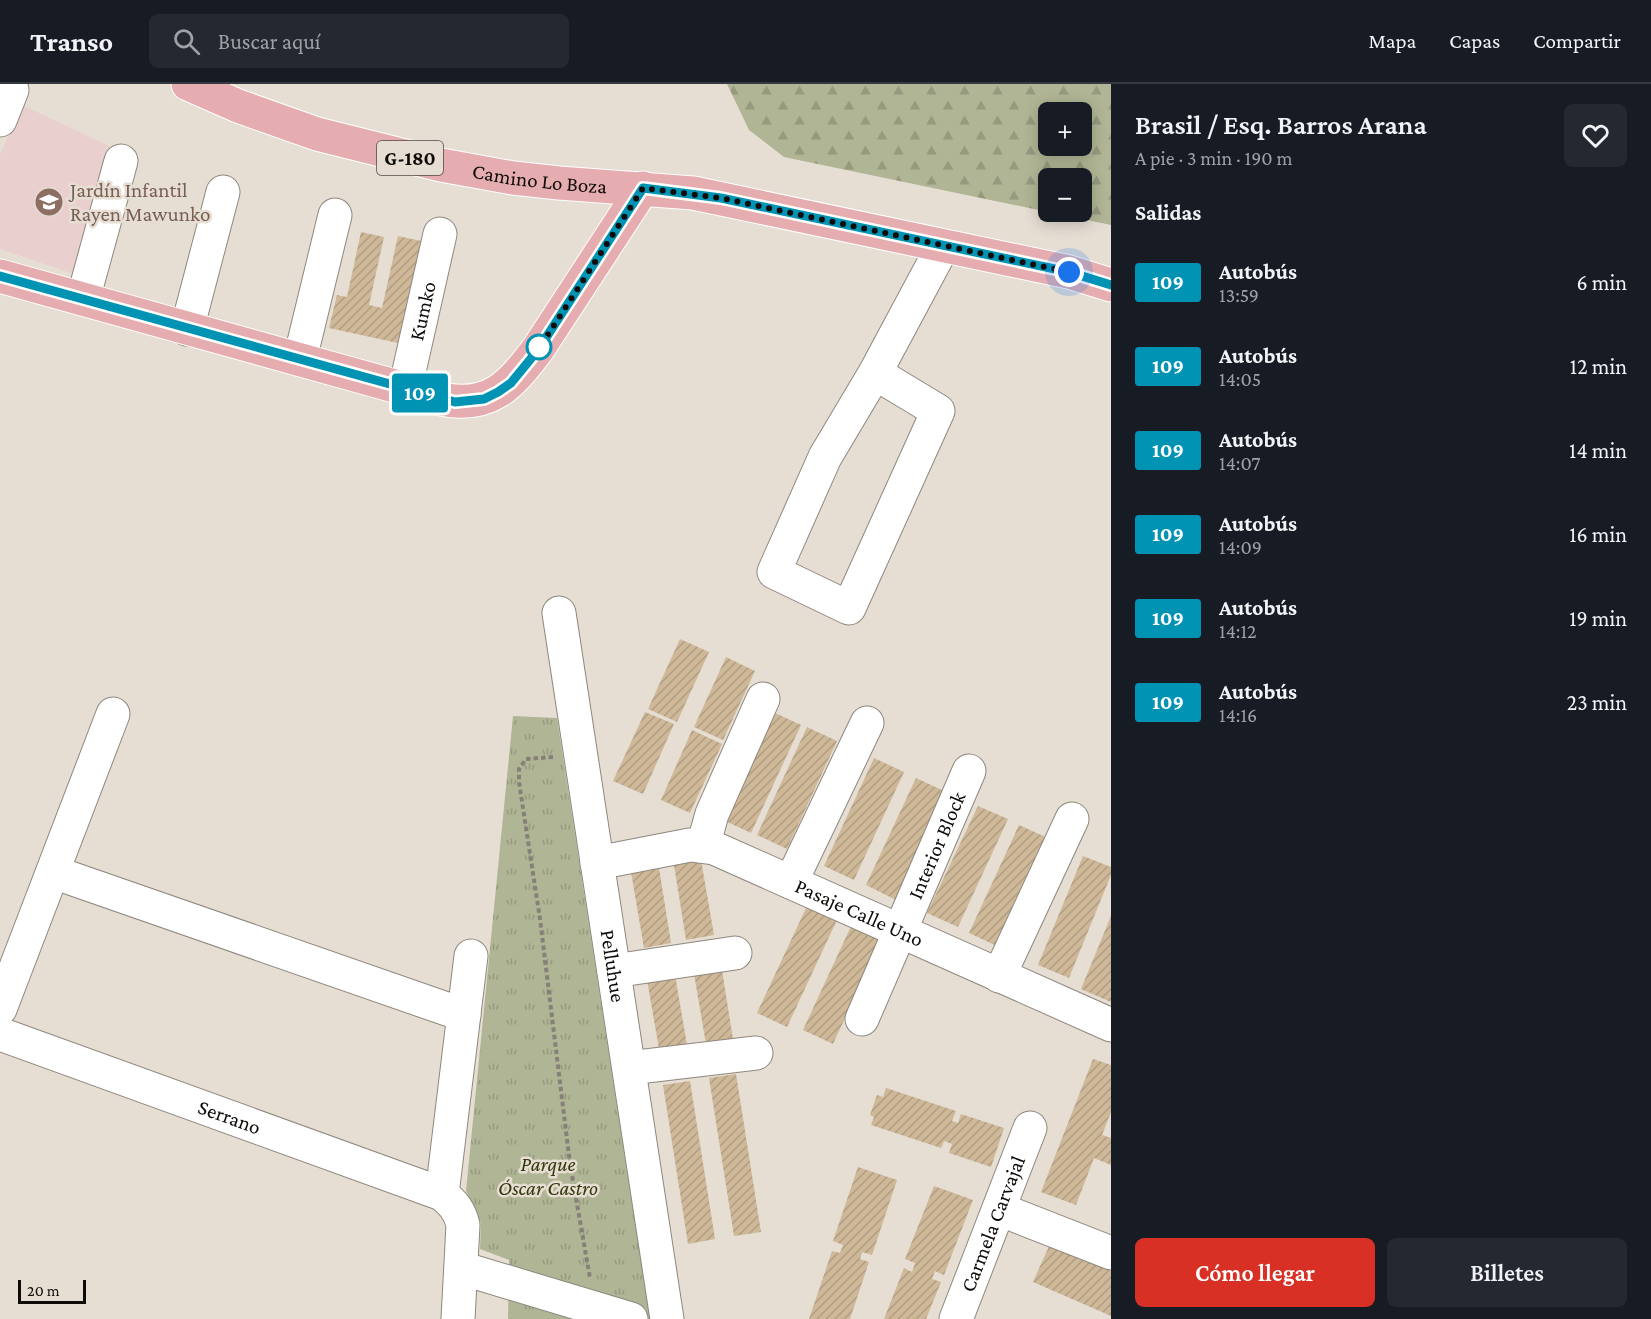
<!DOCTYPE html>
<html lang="es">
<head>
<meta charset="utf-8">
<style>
  :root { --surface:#171b24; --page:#242831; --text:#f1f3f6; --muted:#9ea1a6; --line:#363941; --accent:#d93025 }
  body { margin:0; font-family:"Crimson Pro",serif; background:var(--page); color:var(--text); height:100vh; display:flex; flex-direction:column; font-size:22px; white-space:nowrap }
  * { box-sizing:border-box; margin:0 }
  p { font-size:20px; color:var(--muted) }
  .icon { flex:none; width:33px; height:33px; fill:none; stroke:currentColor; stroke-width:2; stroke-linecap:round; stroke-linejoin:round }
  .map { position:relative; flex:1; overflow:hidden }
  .side { display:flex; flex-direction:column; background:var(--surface); width:540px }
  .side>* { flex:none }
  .badge { padding:0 12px; border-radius:4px; font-size:21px; line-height:39px }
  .buttons { position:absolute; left:1038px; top:18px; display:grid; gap:12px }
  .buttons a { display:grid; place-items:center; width:54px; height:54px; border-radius:9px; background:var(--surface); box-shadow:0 3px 15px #0003; font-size:30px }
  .scale { position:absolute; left:18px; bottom:15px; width:68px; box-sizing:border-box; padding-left:6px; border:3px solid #0e0b08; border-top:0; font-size:16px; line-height:21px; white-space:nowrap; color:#0e0b08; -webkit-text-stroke:4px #e6ded3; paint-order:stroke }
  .you { position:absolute; width:30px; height:30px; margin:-15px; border:4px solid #fff; border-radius:50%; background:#1a73e8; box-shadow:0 0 0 9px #1a73e833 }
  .map>.badge { position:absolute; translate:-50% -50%; box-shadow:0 0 0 3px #fff }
  h2 { padding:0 24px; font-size:22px; line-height:54px }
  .round { display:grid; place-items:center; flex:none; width:63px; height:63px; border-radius:9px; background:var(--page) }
  .summary { display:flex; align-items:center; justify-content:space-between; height:102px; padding:0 24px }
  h1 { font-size:28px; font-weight:600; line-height:45px }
  .action { display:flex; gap:12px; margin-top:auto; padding:12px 24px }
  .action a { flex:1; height:69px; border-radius:9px; background:var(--accent); color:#fff; font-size:24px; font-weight:600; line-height:69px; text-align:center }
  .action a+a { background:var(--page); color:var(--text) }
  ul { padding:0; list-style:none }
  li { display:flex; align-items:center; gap:18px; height:84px; padding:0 24px }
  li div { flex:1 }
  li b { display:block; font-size:22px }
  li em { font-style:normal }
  li .badge { min-width:66px; font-weight:700; text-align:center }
  header { display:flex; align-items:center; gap:36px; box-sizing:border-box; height:84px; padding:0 30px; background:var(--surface); border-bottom:2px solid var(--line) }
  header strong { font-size:28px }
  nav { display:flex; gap:33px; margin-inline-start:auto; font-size:21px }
  .search { width:420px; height:54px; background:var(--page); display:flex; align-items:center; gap:15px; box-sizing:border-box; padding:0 21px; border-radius:9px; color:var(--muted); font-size:22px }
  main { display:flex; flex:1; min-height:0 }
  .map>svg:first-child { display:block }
</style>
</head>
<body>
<header>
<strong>Transo</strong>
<div class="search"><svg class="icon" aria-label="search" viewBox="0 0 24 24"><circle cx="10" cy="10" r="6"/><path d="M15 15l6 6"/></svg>Buscar aquí</div>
<nav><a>Mapa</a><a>Capas</a><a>Compartir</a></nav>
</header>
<main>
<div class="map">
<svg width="1111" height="1235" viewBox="0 0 1111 1235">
  <defs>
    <pattern id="forest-firs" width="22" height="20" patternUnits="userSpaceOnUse" patternTransform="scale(1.5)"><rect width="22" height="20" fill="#b0b595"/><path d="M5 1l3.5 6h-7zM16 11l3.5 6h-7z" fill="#969a7f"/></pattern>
    <pattern id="park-tufts" width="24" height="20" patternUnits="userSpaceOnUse" patternTransform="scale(1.5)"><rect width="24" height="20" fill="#b0b595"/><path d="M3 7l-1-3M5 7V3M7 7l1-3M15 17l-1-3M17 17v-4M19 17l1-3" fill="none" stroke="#969a7f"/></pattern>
    <pattern id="building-hatch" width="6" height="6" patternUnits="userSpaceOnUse" patternTransform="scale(1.5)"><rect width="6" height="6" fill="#ceb898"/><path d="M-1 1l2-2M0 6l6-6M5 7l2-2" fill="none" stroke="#b09d82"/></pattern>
  </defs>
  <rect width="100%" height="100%" fill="#e6ded3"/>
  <!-- education -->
  <polygon fill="#e9cfce" points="22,21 111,63 80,192 0,165 0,71"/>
  <!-- forest -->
  <path fill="url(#forest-firs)" fill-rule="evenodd" d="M727,0H1111V141L784,73L749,46ZM1048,28H1082V62H1048ZM1048,94H1082V128H1048Z"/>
  <!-- park -->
  <polygon fill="url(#park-tufts)" points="513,632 557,634 650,1235 508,1235 509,1176 480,1165 481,1139 466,1107"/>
  <!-- building -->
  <g fill="url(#building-hatch)">
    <polygon points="361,148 384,153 369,221 382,224 398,152 430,159 407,261 329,244 337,211 347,213"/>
    <polygon points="680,555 709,568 677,638 648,625"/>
    <polygon points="726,573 755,587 723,656 694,643"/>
    <polygon points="771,627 801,641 751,749 721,735"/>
    <polygon points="645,628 674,640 643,710 613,697"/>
    <polygon points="807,643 837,657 787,765 757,751"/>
    <polygon points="692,646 722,660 690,729 661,716"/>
    <polygon points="874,674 904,688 854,796 824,782"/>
    <polygon points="916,694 946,708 896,816 866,801"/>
    <polygon points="978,722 1008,735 958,843 927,829"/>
    <polygon points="1019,741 1050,755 999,863 969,849"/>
    <polygon points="1083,772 1111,783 1111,791 1069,894 1038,881"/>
    <polygon points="701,776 714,851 686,856 674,781"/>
    <polygon points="659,784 671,859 644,864 631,788"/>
    <polygon points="807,822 837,836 787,943 757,929"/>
    <polygon points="1111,832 1111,918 1081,905"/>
    <polygon points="853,838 883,852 833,960 803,946"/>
    <polygon points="721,880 733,955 706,960 693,884"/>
    <polygon points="674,885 687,961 659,965 646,890"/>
    <polygon points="1093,975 1111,981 1111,1028 1102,1051 1111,1054 1111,1081 1094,1074 1076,1121 1041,1108"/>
    <polygon points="736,990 761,1148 734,1152 709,994"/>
    <polygon points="690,997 715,1155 688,1160 663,1001"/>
    <polygon points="886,1004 956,1027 952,1037 958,1039 961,1030 1004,1044 991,1083 949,1069 952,1060 944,1057 941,1064 871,1041 874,1033 870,1031 877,1011 883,1013"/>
    <polygon points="858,1083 897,1096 872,1171 862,1168 860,1175 869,1178 850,1235 809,1235 832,1167 840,1169 843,1161 833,1157"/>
    <polygon points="934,1102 973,1116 944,1191 935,1187 932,1195 941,1198 926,1235 884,1235 904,1184 912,1188 915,1179 905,1175"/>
    <polygon points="1050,1160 1111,1187 1111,1232 1033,1198"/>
  </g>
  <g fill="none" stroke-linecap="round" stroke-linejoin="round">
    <!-- minor casing -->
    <g stroke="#8e877d" stroke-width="35">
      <g id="minor">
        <polyline points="0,36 12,6"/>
        <polyline points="83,215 121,77"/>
        <polyline points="187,245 223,108"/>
        <polyline points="300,275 335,131"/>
        <polyline points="875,289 938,327 849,524 774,488 825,373 875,289 943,162"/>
        <path id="s1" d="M405,305L440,150"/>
        <path id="s2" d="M559,529L667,1235"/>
        <polyline points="703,762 712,730 763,615"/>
        <path id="s3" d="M597,779L690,761L714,764L1111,941"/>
        <polyline points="53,788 464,931"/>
        <polyline points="791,798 867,639"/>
        <polyline points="614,887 735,869"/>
        <polyline points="999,892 1072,735"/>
        <polyline points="0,925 113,630"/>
        <path id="s4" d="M862,935L969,687"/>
        <path id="s5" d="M0,950L442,1110C453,1119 460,1127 463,1141L458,1235"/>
        <polyline points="629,984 756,969"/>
        <polyline points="442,1110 471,872"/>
        <polyline points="999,1125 1111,1169"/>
        <polyline points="461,1184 631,1235"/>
        <path id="s6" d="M956,1235L1030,1044"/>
      </g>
    </g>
    <!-- major casing -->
    <g stroke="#fff" stroke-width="35">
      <g id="major">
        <path id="s7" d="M188,0L238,22L317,50L441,81L513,94L559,99L693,109L1069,188L1111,201"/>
        <path d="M0,192L441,315C490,325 510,302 538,265L643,104"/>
      </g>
    </g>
    <!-- path -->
    <polyline stroke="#868079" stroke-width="4" stroke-dasharray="4.5 3" stroke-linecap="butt" points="553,673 526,675 519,685 519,698 540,835 570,1080 590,1194"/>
    <!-- minor -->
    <use href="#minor" stroke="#fff" stroke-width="33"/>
    <!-- major -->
    <use href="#major" stroke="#e5adaf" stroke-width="33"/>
  </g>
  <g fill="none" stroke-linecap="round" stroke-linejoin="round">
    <!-- line casing -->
    <g stroke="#fff" stroke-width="14">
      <polyline id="line" points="0,192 455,318 484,315 498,308 511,299 538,266 643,104 721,114 1069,188 1111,201"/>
    </g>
    <!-- line -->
    <use href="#line" stroke="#0093b3" stroke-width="9"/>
    <!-- walk -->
    <polyline stroke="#0e0b08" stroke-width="6" stroke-dasharray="0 10.8" points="539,263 538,266 643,104 721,114 1069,188"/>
  </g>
  <!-- icons -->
  <defs>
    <g id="school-disc" transform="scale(1.5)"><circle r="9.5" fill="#8d6e63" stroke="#e6ded3"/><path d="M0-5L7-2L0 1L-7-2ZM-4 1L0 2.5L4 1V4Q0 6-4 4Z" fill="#fff"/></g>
  </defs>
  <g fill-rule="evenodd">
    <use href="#school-disc" x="49" y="118"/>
  </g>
  <!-- markers -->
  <circle fill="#fff" stroke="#0093b3" stroke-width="3" cx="539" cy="263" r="12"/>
  <g text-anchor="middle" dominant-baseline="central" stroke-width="5" stroke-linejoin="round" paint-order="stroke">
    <!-- shield labels -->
    <rect fill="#e6ded3" stroke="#4f4a45" stroke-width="1.5" x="377" y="57" width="66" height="34" rx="4.5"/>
    <g font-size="20" font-weight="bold" fill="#0e0b08">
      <text x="410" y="74">G-180</text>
    </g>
    <!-- street labels -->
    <g font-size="21" fill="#0e0b08" stroke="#e6ded3">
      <text stroke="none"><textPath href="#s7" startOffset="366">Camino Lo Boza</textPath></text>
      <text stroke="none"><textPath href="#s1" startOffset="80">Kumko</textPath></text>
      <text stroke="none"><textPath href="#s4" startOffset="189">Interior Block</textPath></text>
      <text stroke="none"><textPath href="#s3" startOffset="278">Pasaje Calle Uno</textPath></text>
      <text stroke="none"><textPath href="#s2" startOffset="357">Pelluhue</textPath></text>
      <text stroke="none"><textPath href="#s5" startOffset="244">Serrano</textPath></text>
      <text stroke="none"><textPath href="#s6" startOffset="102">Carmela Carvajal</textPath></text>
    </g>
    <!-- education labels -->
    <g font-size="21" fill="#785e54" stroke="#e6ded3" text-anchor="start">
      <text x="70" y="106">Jardín Infantil<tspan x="70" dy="24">Rayen Mawunko</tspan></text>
    </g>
    <!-- park labels -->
    <g font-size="21" font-style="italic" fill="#34390c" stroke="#e6ded3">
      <text x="548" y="1080">Parque<tspan x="548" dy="24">Óscar Castro</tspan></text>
    </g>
  </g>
</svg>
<div class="buttons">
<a>+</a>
<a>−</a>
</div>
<div class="scale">20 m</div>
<div class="you" style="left:1069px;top:188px"></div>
<b class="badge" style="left:420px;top:309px;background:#0093b3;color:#fff">109</b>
</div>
<section class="side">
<div class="summary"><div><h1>Brasil / Esq. Barros Arana</h1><p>A pie · 3 min · 190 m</p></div><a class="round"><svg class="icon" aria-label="heart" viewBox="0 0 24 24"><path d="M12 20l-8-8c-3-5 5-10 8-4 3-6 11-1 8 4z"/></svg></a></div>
<h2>Salidas</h2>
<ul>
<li><span class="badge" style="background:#0093b3;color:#fff">109</span><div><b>Autobús</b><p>13:59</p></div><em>6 min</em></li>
<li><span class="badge" style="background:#0093b3;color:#fff">109</span><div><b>Autobús</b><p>14:05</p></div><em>12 min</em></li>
<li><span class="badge" style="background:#0093b3;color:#fff">109</span><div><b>Autobús</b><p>14:07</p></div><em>14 min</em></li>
<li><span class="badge" style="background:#0093b3;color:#fff">109</span><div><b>Autobús</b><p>14:09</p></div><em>16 min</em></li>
<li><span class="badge" style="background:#0093b3;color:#fff">109</span><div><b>Autobús</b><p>14:12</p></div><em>19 min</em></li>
<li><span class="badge" style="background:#0093b3;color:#fff">109</span><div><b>Autobús</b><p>14:16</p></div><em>23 min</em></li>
</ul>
<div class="action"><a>Cómo llegar</a><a>Billetes</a></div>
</section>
</main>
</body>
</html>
